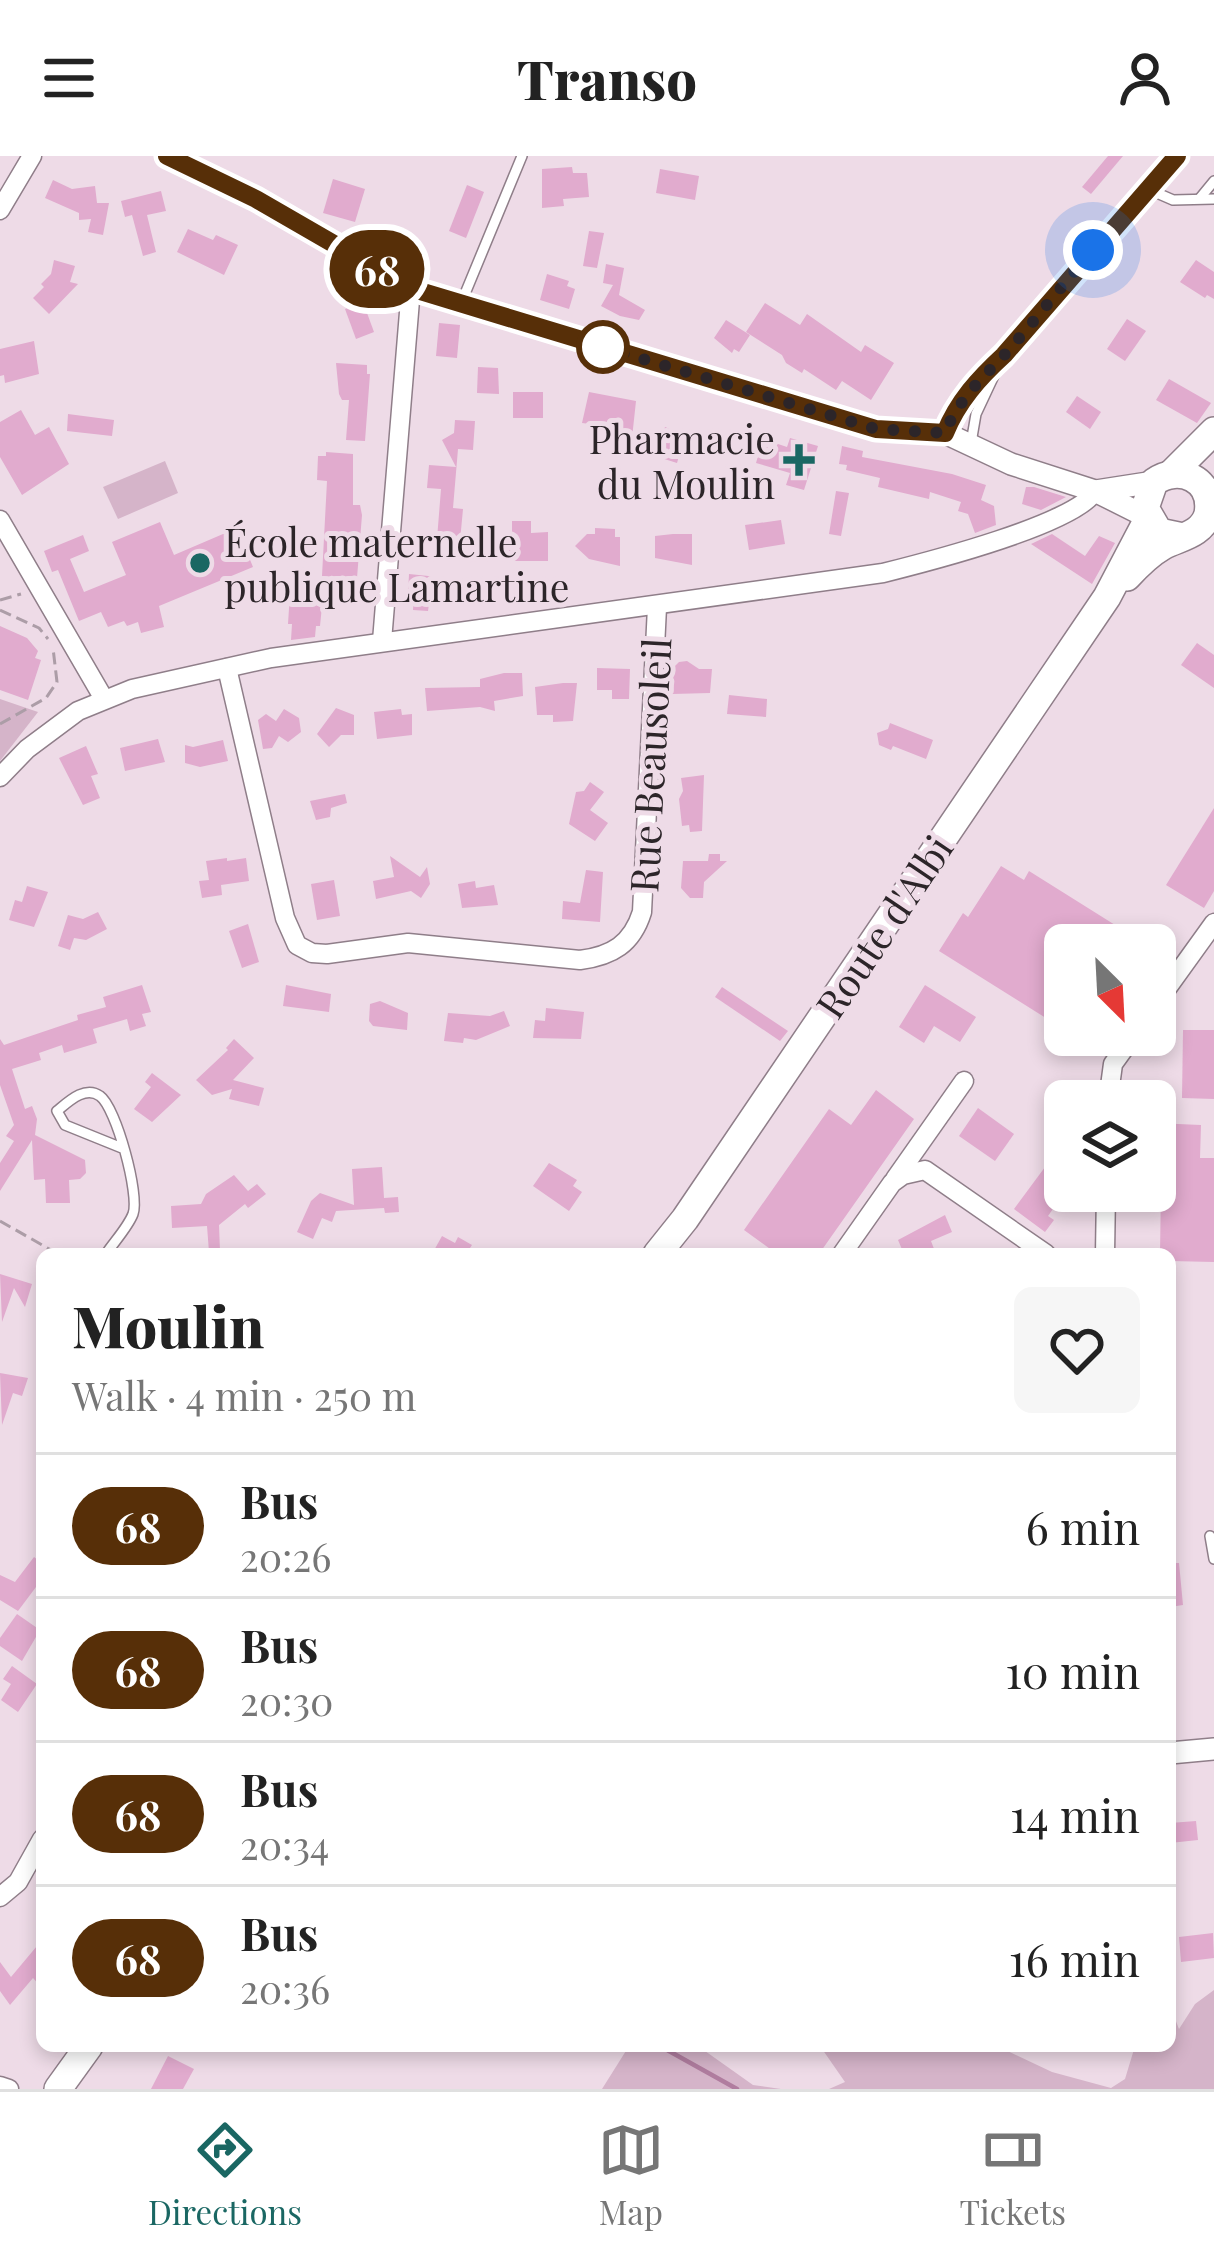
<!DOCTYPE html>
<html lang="en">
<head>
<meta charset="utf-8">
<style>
  :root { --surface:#fff; --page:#f6f6f6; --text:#222; --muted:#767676; --line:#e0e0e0; --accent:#1a6763 }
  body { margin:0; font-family:"Playfair Display",serif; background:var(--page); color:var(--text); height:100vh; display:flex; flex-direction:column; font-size:45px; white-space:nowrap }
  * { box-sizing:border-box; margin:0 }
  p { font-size:39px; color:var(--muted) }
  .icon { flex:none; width:66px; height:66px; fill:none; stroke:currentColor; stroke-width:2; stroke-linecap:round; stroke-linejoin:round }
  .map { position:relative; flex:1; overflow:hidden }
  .details { position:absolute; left:36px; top:1092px; width:1140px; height:804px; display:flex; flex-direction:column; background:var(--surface); border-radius:18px; box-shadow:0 6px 18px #0003 }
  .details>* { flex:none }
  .badge { padding:0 24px; border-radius:39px; font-size:42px; line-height:78px }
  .needle { width:78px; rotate:156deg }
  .buttons { position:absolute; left:1044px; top:768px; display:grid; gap:24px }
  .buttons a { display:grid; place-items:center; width:132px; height:132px; border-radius:18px; background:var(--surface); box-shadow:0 6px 18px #0003; font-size:60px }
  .you { position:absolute; width:60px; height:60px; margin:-30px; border:9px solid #fff; border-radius:50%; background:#1a73e8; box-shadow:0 0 0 18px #1a73e833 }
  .map>.badge { position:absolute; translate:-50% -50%; box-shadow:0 0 0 6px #fff }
  .round { display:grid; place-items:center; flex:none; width:126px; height:126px; border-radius:18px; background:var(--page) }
  .overview { display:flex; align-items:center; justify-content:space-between; height:204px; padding:0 36px }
  h1 { font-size:57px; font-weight:800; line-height:90px }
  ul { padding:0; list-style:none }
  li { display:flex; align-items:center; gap:36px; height:144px; padding:0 36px; border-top:3px solid var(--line) }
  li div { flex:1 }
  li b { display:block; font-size:45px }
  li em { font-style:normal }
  li .badge { min-width:132px; font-weight:700; text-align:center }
  header { display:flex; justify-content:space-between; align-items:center; height:156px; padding:0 36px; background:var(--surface); font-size:54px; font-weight:800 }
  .tabs { display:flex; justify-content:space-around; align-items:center; height:168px; border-top:3px solid var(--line); background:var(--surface); font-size:33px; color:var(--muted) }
  .tabs a { display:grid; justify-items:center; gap:6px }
  .tabs .current { color:var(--accent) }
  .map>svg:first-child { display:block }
</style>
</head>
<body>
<header><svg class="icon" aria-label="menu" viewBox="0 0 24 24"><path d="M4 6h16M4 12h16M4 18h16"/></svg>Transo<svg class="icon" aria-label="person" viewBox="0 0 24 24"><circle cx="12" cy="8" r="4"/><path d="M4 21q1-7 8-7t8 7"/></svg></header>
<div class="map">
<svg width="1214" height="1933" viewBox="0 0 1214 1933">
  <rect width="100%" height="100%" fill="#eedbe7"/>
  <!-- green -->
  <g fill="#d5b4c9">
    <polygon points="165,305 178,337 118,363 103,331"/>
    <polygon points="0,543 38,556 0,605"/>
    <polygon points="1214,1834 1214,1933 829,1933 845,1926 820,1890 997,1890 1052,1916 1111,1932 1125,1923 1135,1890 1170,1890 1170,1850 1179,1873 1195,1848"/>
    <polygon points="629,1890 698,1890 753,1929 781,1933 602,1933"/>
  </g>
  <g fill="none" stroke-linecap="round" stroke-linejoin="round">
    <!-- stream -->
    <polyline stroke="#b07d9f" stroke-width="4.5" points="660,1890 737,1933"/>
  </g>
  <!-- building -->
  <g fill="#e1abce">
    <polygon points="1108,0 1123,0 1091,38 1082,31"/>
    <polygon points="572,11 573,17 587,17 589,41 563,43 564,50 542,52 542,13"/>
    <polygon points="660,13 699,20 695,44 656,37"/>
    <polygon points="333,23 365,33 355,66 323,57"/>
    <polygon points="53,24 72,33 95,30 97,47 109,47 103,79 88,76 91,63 79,64 79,57 45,42"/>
    <polygon points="467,29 484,36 466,82 449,75"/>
    <polygon points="161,35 166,55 147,59 156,96 143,100 132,59 125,61 121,45"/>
    <polygon points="188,73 213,84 216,79 238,89 224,119 177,96"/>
    <polygon points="589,75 604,77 597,112 583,110"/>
    <polygon points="54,104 75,110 70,126 78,128 49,158 33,142 44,131 41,128 51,118"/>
    <polygon points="1196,104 1214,116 1214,143 1207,139 1205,142 1180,126"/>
    <polygon points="606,108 624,112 619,139 645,154 639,164 620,160 601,150 613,129 603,127"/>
    <polygon points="547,118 569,125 567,130 575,133 569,153 540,144"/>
    <polygon points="363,146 374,176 356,183 345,153"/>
    <polygon points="765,147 800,169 807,158 861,196 865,189 894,207 871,244 842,225 836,234 804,213 802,217 786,207 782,199 746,176"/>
    <polygon points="1127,163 1146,175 1125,205 1107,193"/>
    <polygon points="726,164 750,179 739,196 734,193 732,197 714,182"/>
    <polygon points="439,167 460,169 457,202 436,200"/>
    <polygon points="34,185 39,218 5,227 4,219 0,220 0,193"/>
    <polygon points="336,207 367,209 367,218 370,218 365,285 346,284 349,244 342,244 339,238"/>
    <polygon points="478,211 498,212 499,238 477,237"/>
    <polygon points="1169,223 1211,247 1197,267 1156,244"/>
    <rect x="513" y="236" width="30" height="26"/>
    <polygon points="589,236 636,245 632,282 589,273 590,268 582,267"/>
    <polygon points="1077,240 1101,256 1090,273 1066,256"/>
    <polygon points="21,254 35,279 49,271 69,308 22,339 0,301 0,266"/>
    <polygon points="68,258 114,264 112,280 67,275"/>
    <polygon points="455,264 475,265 473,294 458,293 453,352 463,353 460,385 437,383 441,333 427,332 429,309 456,311 442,284 454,277"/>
    <polygon points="665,271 693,283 687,303 679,300 677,307 655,300"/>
    <polygon points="790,282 818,290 804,334 786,329 790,317 756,307 763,283 787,291"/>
    <polygon points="842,290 863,295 862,301 952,318 986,329 981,344 994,350 996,369 975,377 968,358 958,355 961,346 930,336 929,343 878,331 880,322 846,314 847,309 839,308"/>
    <polygon points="326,296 353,298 353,349 360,349 362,359 357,422 322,420 327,325 317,324 318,300 326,300"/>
    <polygon points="1026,331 1034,331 1066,341 1041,354 1022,348"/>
    <polygon points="836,335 849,337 841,380 829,378"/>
    <polygon points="781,364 785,388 749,394 745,369"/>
    <polygon points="512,365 531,365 531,377 548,376 548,405 506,405 506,377 512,377"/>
    <polygon points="160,366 174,399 237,372 253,411 159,450 164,471 141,477 138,466 127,470 124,465 108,471 101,456 79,465 58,414 52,416 44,395 83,379 89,395 70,403 84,436 126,419 112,386"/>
    <polygon points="595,372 615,373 615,381 620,381 620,410 589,403 575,390 587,378 595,378"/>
    <polygon points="673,378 692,378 692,409 655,402 655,380"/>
    <polygon points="1052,378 1085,400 1099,380 1115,387 1092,428 1031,388"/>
    <polygon points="409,418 438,421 435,448 429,448 428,455 413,454 414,438 408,438"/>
    <polygon points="492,431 492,449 464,450 464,432"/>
    <polygon points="290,437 323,440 320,470 316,470 315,481 291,484 292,468 288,468"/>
    <polygon points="0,470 27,482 38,495 35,502 41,504 28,544 0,534"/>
    <polygon points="1197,487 1214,499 1214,532 1181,509"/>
    <polygon points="687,505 699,513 712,513 710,537 672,538 671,514 679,506"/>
    <polygon points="597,512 630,513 629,543 612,543 612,534 597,534"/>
    <polygon points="504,517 522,517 523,540 494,545 495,555 480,551 427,555 425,532 480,531 480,523"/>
    <polygon points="563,527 577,527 573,565 553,566 553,559 537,559 535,531"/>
    <polygon points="729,539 767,543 766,561 727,558"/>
    <polygon points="336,552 354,559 354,579 341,579 329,591 317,578"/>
    <polygon points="284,553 299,562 301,576 288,586 279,580 272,592 263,593 258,564 266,558 276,565"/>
    <polygon points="401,553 402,559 412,558 412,579 377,583 374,556"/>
    <polygon points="890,567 933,584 926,603 893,590 891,594 879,589 877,577 888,573"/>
    <polygon points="158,583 165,606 125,615 120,592"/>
    <polygon points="223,584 228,605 200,611 185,607 185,589 193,591"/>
    <polygon points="86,590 98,618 91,620 100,642 83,649 59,602"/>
    <polygon points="704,619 702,675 690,676 689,669 682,670 679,643 683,635 681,622"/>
    <polygon points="590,626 604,636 590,654 608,667 595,685 569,668 576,636 584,635"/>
    <polygon points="345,638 347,647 331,652 330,661 316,664 310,645"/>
    <polygon points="1214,652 1214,735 1204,752 1166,729"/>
    <polygon points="709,698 720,698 720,705 727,705 704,726 703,742 690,742 681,732 683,705 708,705"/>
    <polygon points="390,700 420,721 427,711 430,728 421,742 411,735 376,743 373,725 394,721"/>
    <polygon points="227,702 227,705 246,702 249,725 221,729 222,739 202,742 199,725 209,724 206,705"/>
    <polygon points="1001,710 1024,724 1029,715 1147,789 1065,789 1065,874 939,795 963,757 968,761"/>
    <polygon points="586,714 603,716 600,766 562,763 563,745 580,747"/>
    <polygon points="334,724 340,760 317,764 311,728"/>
    <polygon points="475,725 476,732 494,729 498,749 462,752 458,728"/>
    <polygon points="27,730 48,736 34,771 9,764 15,744 22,746"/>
    <polygon points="98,756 107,773 86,784 74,782 70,794 58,790 68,759 83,763"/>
    <polygon points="248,768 259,806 242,812 229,775"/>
    <polygon points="142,829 151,856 142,858 146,870 130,875 127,863 93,873 97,887 64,897 62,889 39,897 41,904 12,913 25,953 32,950 37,963 35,979 85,1004 86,1017 80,1023 69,1024 70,1047 46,1047 45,1023 34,1024 32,984 0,1035 0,1007 14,985 6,980 14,969 0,929 0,883 4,889 78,864 77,859 106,851 103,841"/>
    <polygon points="286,829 331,838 329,856 283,850"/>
    <polygon points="925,829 976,861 960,886 934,870 924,887 899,871"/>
    <polygon points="722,831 788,875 780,885 715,841"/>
    <polygon points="380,845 408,857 407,874 373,870 369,865 370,848"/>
    <polygon points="546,852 584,856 581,883 533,882 535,864 545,865"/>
    <polygon points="504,855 510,870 476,884 464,882 463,887 444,885 448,857 490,860"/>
    <polygon points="1183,874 1214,874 1214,943 1182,942"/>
    <polygon points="234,883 254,902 233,924 264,932 259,950 229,943 232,933 212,939 196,924 228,894 226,892"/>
    <polygon points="152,917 181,939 152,966 134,953 151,931 145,926"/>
    <polygon points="876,934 914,963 819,1098 777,1098 744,1074 829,953 851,969"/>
    <polygon points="978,952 1014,978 995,1005 959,980"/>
    <polygon points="1155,967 1201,969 1200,1002 1214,1002 1214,1106 1170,1105 1170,1098 1160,1098 1161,1030 1155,1030"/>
    <polygon points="1065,984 1065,1036 1048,1060 1054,1064 1045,1076 1014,1053"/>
    <polygon points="549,1007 577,1024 573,1030 582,1036 569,1055 533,1030"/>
    <polygon points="382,1011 384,1042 398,1041 399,1056 385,1057 384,1052 336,1055 332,1066 322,1062 313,1083 297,1076 311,1045 320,1037 354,1049 352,1013"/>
    <polygon points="234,1019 248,1035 257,1028 266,1038 248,1052 245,1048 219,1069 220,1095 209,1096 207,1070 172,1072 171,1050 201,1048 206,1038"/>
    <polygon points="945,1059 952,1076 931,1085 936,1098 904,1098 898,1084"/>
    <polygon points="442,1080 455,1087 458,1081 472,1089 468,1095 474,1098 432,1098"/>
    <polygon points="0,1118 32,1128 25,1151 14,1132 2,1166"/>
    <polygon points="0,1217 28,1222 22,1240 13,1237 2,1269"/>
    <polygon points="34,1401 42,1407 42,1423 18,1455 0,1444 0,1419 15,1426"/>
    <polygon points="1170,1407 1179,1407 1183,1449 1170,1451"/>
    <polygon points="17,1458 40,1474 22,1505 0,1490 0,1482"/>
    <polygon points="12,1510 37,1528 18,1556 1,1544 11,1528 3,1523"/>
    <polygon points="1196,1665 1198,1684 1170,1687 1170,1667"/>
    <polygon points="1213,1777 1214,1802 1181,1806 1179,1781"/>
    <polygon points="42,1784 42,1832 33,1822 10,1849 0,1835 0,1806 11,1821"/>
    <polygon points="168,1900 194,1913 183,1933 151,1933"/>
  </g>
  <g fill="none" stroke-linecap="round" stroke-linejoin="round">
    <!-- service casing -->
    <g stroke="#8f7e89" stroke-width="12">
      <g id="service">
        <polyline points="1150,34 1173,44 1214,43"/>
        <polyline points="1200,42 1214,25"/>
        <polyline points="462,145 522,0"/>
        <path d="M946,274C959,243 980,221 1004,199"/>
        <polyline points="971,287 976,258 999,209"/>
        <path d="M106,1098C114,1086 128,1071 133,1058C140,1039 116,951 100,940C85,929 68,946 57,955L65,969L122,992"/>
        <polyline points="1210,1380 1214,1403"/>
      </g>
    </g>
    <!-- minor casing -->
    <g stroke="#8f7e89" stroke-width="21">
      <g id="minor">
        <polyline points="0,54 32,0"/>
        <polyline points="1004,199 1177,0"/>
        <polyline points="0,364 104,543"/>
        <polyline points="382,485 411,132"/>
        <path d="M227,512L285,762L297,789L312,797L327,798L408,787L580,804C612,800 632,788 642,756L657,451"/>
        <path d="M0,621L27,593L78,555L132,533L271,502L883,417C923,407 1077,368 1095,335"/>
        <polyline points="1155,849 1214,767"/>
        <polyline points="1108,945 1113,908 1134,879"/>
        <polyline points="895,1023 964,925"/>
        <polyline points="842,1098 892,1027 903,1019 925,1014 1046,1098"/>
        <polyline points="1105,1098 1106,1035"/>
        <polyline points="0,1741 18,1726 42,1683"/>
        <polyline points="0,1930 9,1933"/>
      </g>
    </g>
    <!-- tertiary casing -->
    <g stroke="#8f7e89" stroke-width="24">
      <g id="tertiary">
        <polyline points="167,0 256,43 411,132 876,273 945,277 1011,308 1095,335 1147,361"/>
        <polyline points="1096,335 1154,326"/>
        <polyline points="1170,1597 1214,1593"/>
      </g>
    </g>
    <!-- primary casing -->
    <g stroke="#8f7e89" stroke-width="30">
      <g id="primary">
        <polyline points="1172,317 1214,275"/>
        <path d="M1127,421C1138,409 1149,398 1163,390C1180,381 1202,379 1208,358C1214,323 1179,308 1154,326L1145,352L1159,376L1183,381"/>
        <polyline points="657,1098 685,1063 1107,441 1148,363"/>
        <polyline points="58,1933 89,1890"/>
      </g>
    </g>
    <!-- path -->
    <g stroke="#ac9da7" stroke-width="3" stroke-dasharray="12 6" stroke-linecap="butt">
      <polyline points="0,444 21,438"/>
      <polyline points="0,454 39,472 48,483"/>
      <polyline points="0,568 46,542 57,526 53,492"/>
      <polyline points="0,1065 58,1098"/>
    </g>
    <!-- service -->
    <use href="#service" stroke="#fff" stroke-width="9"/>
    <!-- minor -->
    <use href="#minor" stroke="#fff" stroke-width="18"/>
    <!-- tertiary -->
    <use href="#tertiary" stroke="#fff" stroke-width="21"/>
    <!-- primary -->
    <use href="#primary" stroke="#fff" stroke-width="27"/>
  </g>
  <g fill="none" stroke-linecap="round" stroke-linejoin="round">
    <!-- line casing -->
    <g stroke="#fff" stroke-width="27">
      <path id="line" d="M167,0L256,43L410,132L876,273L945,277C958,245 979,222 1004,199L1177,0"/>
    </g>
    <!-- line -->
    <use href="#line" stroke="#572f08" stroke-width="18"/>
    <!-- walk -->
    <path stroke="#2c2529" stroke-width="12" stroke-dasharray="0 21.6" d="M603,191L876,273L945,277C959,242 983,222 1008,195C1037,162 1064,127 1093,94"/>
  </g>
  <!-- markers -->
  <circle fill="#fff" stroke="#572f08" stroke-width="6" cx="603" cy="191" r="24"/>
  <g fill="#1a6763" stroke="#eedbe7" stroke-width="4.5">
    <path d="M793 286h12v12h12v12h-12v12h-12v-12h-12v-12h12z"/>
    <circle cx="200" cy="407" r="12"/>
  </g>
  <g text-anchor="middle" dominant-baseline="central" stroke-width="10" stroke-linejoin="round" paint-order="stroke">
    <!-- poi labels -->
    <g font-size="39" fill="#2c2529" stroke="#eedbe7" text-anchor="end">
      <text x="775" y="282">Pharmacie<tspan x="775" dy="45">du Moulin</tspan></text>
      <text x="224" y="385" text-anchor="start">École maternelle<tspan x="224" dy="45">publique Lamartine</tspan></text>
    </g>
    <!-- street labels -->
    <g font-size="39" fill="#2c2529" stroke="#eedbe7">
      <text transform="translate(649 609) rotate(-87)">Rue Beausoleil</text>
      <text transform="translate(883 770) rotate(-56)">Route d'Albi</text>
    </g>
  </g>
</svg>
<div class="buttons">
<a><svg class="needle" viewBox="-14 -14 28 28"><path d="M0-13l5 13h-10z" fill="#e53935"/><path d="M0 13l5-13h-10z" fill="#767676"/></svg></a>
<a><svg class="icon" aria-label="layers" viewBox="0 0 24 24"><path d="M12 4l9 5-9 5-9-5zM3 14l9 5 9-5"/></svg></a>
</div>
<div class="you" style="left:1093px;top:94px"></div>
<b class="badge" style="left:377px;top:113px;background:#572f08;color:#fff">68</b>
<section class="details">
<div class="overview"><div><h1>Moulin</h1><p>Walk · 4 min · 250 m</p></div><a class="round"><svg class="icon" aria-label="heart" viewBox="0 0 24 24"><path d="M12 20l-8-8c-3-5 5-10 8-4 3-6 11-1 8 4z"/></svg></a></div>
<ul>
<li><span class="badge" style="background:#572f08;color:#fff">68</span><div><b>Bus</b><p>20:26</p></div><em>6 min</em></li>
<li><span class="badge" style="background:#572f08;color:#fff">68</span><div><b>Bus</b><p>20:30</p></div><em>10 min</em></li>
<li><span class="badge" style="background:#572f08;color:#fff">68</span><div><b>Bus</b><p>20:34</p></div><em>14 min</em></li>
<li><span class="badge" style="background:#572f08;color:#fff">68</span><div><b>Bus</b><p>20:36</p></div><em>16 min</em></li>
</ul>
</section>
</div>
<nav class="tabs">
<a class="current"><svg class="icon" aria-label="directions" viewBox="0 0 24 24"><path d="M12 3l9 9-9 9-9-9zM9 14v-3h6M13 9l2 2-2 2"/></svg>Directions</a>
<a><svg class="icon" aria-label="map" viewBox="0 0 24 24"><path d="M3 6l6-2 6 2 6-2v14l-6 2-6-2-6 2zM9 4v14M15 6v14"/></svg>Map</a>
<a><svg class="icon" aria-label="tickets" viewBox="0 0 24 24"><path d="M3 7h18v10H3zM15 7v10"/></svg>Tickets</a>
</nav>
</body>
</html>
